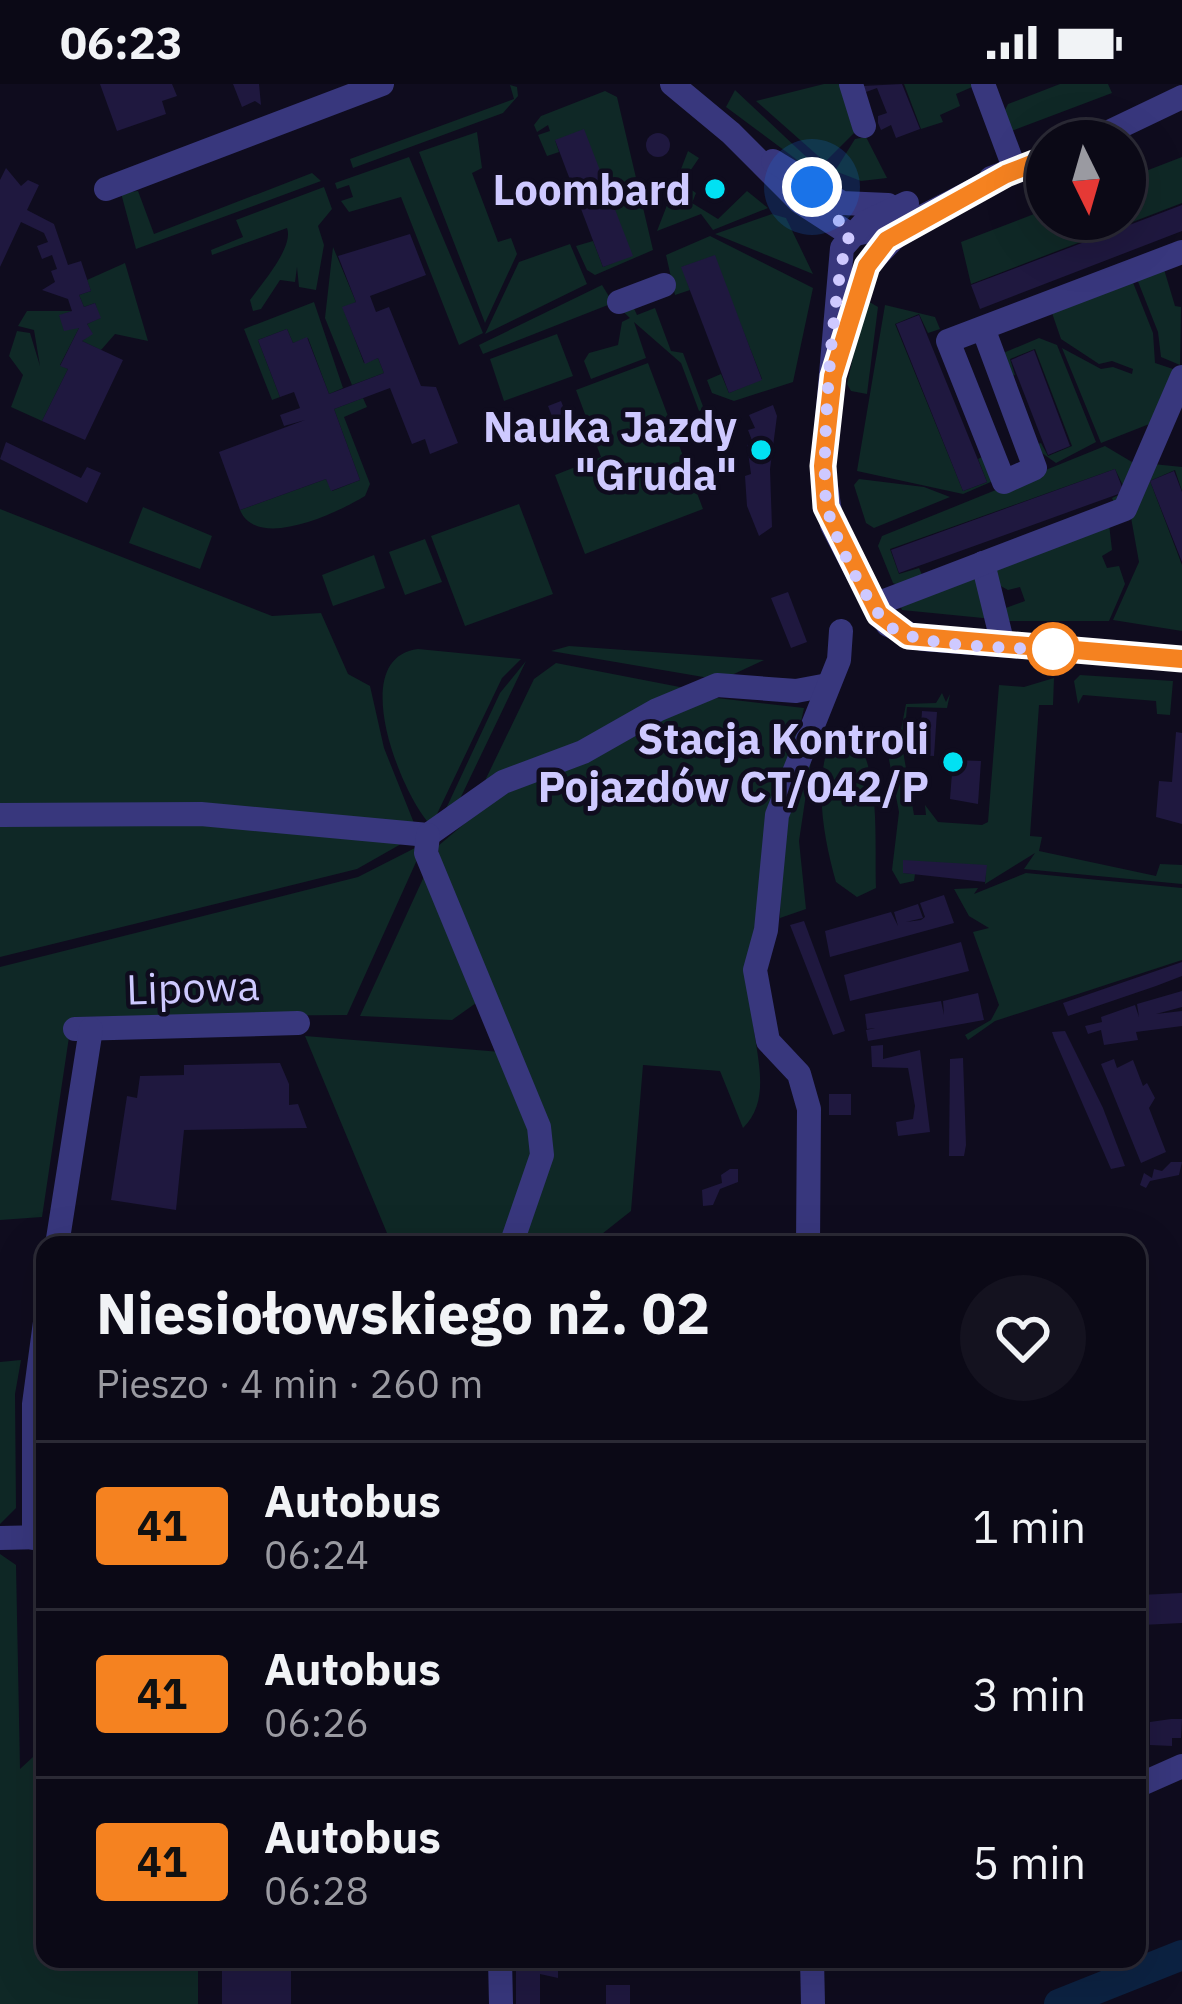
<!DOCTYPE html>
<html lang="pl">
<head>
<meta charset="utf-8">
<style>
  :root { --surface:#0b0916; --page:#14121f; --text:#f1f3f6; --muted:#9a9aa1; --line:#2b2a35 }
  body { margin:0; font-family:"IBM Plex Sans",sans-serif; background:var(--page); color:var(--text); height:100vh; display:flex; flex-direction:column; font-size:45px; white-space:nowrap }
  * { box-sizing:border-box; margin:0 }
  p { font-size:39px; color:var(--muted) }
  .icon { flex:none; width:66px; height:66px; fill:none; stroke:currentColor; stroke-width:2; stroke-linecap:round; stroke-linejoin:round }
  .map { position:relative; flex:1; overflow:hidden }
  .panel { position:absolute; left:36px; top:1152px; width:1110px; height:732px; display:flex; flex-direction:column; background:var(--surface); border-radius:24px; box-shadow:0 12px 48px #0002,0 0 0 3px var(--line) }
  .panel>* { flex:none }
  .badge { padding:0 24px; border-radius:9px; font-size:42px; line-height:78px }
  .needle { width:78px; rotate:175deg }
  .tools { position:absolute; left:1026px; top:36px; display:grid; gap:24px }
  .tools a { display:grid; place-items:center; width:120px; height:120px; border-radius:50%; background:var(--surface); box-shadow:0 12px 48px #0002,0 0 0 3px var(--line); font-size:60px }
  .you { position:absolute; width:60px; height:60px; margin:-30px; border:9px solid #fff; border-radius:50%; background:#1a73e8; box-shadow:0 0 0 18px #1a73e833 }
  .map>.badge { position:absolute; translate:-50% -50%; box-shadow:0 0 0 6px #fff }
  .round { display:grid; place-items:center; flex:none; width:126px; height:126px; border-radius:63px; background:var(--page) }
  .head { display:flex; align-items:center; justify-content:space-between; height:204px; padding:0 60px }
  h1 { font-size:57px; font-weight:700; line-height:90px }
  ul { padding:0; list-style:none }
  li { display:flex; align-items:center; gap:36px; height:168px; padding:0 60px; border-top:3px solid var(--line) }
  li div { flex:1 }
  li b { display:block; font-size:45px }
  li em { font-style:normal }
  li .badge { min-width:132px; font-weight:700; text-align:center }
  .status { display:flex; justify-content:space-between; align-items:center; height:84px; padding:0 60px; background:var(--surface); direction:ltr }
  .status svg { height:33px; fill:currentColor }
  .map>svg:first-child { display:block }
</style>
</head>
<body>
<div class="status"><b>06:23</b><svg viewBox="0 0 49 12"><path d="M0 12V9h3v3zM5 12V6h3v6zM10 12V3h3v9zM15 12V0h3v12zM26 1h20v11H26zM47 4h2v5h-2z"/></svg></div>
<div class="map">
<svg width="1182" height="1920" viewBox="0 0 1182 1920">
  <rect width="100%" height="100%" fill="#0f0c1e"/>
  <!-- green -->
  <g fill="#0f2826">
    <polygon points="824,0 842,0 855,33 854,49 825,78 756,17"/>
    <polygon points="904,0 979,0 956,10 960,22 940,31 943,38 921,45"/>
    <polygon points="1060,0 1108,0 1112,9 1009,48 1002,32 1008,20"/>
    <polygon points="510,1 517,3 518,12 503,29 353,84 350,75 514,15"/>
    <polygon points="735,6 816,82 816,90 726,23"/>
    <polygon points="605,7 617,13 653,166 595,191 587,186 576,162 593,157 603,183 632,171 555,56 559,68 547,72 538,51 550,47 548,41 537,48 534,41 541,32"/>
    <polygon points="477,48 482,84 472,89 498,158 511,154 517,170 485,239 419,68"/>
    <polygon points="866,53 887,94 861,97 835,87 855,55"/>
    <polygon points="688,67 699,74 682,99 696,109 692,119 718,135 747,107 768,124 713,146 701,130 657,147"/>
    <polygon points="409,73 483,249 459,261 401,113 349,128 341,117 353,113 349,101 337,105 335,99"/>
    <polygon points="1182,73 1182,119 971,200 961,158 1047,125 1047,135 1125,135 1125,95"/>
    <polygon points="312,89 321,97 136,165 121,109 138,107 154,150"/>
    <path d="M324,103L332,125L318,142L324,161L316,206L299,203L297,183L295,198L280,196L261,225L253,227L250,216C263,198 294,163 287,144L212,171L211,166L243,153L236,136Z"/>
    <polygon points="772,130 786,134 813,190 715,150"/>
    <polygon points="710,152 813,204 793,298 734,317 712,309 707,296 721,290 729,309 762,295 714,172 682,183 690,206 675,211 666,171"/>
    <polygon points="570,160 587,200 485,250 519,178"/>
    <polygon points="333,163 356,218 343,224 364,279 378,274 384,289 352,301 325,234"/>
    <polygon points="125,179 148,257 115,250 101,266 82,257 92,249 87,240 100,234 95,219 84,223 79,211 91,207 87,196"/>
    <polygon points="1163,182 1175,222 1181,223 1180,281 1161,273 1158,248 1137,195"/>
    <polygon points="1132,196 1153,249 1155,279 1176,286 1157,337 1101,359 1062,264 1101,285 1113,283 1132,290 1133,285 1112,277 1099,280 1061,255 1052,229"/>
    <polygon points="602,201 613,219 483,270 479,261"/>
    <polygon points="630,216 637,231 655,224 671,267 683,269 704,325 699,327 681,279 634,238 646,274 591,295 584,277 589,269 618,261 622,238 630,234 616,221"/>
    <polygon points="866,216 878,223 867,310 851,307 847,300"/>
    <polygon points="314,218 343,304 329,310 308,254 293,259 287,245 258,256 280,313 272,316 244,245"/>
    <polygon points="885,221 935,233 940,245 928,249 919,230 895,240 963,407 987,398 978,375 988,370 993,397 963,410 857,387"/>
    <polygon points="27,227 72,227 59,232 79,244 60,281 68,285 42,337 11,323 23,291 9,272 17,247 30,249 40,282 34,246 18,242"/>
    <polygon points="557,250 573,292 504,317 490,275"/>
    <polygon points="1039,254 1057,261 1096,358 1056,379 1032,362 1041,359 1048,372 1072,362 1035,265 1010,275 1015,291 1004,294 996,272"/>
    <polygon points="648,279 703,425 585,470 555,391 601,373 576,306"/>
    <path d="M363,314L367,323L344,333L370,400L365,412C337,429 257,467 240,426L326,395L332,407L360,396L334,325Z"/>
    <polygon points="1105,362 1137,381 1124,419 1115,421 1112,414 1126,408 1115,385 890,465 899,490 919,484 924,495 902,503 893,499 878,462 882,452"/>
    <polygon points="1153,380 1182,383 1182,407 1175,386 1150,397 1182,481 1182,547 1113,536 1139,478 1130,428"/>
    <polygon points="859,395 924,403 950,413 874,444 866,439 854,401"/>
    <polygon points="519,420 553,510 465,542 431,452"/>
    <polygon points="143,423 212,452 200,485 129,459"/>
    <polygon points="0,425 272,532 321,529 348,590 370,602 384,664 414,739 0,722"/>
    <polygon points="1109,440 1112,466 1102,472 1107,484 1119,482 1125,500 1109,537 1007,537 1003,525 1025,517 1020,503 1008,506 997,500 996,480"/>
    <polygon points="425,455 442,498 405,511 389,468"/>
    <polygon points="374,471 385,504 333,522 322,491"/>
    <polygon points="973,489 993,535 902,526 898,516"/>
    <polygon points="569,562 764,576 721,596 551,567"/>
    <path d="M418,565L521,575L502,594L437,730L428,738C400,706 347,574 418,565Z"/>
    <polygon points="526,577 458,719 444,729 500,609"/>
    <polygon points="556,579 690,605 480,707 534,595"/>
    <polygon points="1080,591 1173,597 1170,631 1157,630 1156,617 1083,611 1078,620 1074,597"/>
    <polygon points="1054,594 1053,621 1039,621 1030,752 1042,753 1039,767 1156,792 1160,780 1182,781 1182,800 1024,785 1035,769 985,800 986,782 903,777 903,789 915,790 914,797 900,800 892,786 899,728 887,665 896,657 893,646 901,646 906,620 936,619 942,609 946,618 950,610 947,624 907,623 903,667 914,731 926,731 925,721 938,738 982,741 988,738 999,601 1024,603"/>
    <path d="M717,614L804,624C784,717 762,816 752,910C748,955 778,1010 743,1044L720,987L643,981L631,1127L588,1161H517L544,1084L440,798L438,762L497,712L660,631Z"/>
    <path d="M845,644C883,671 874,758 876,804L857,813L836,798C823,752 812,692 834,648Z"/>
    <polygon points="812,670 799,757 806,825 780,834 781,754"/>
    <polygon points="200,734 408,756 357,785 0,873 0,736"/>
    <polygon points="415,764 421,767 347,931 72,933 42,1133 0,1136 0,883 358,793"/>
    <polygon points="427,786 476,919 452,936 360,932"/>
    <polygon points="1026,789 1182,804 1182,876 995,937 968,956 965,951 991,936 999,921 973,848 989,844 969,832 954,805 978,804 974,810"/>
    <polygon points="305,952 501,968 536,1056 507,1161 392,1161"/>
    <polygon points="21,1276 15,1310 16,1424 0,1440 0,1278"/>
    <polygon points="0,1470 16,1481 20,1685 45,1662 45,1875 198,1875 198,1920 0,1920"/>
  </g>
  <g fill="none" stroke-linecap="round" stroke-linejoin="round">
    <!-- river -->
    <polyline stroke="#0c2242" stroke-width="30" points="1059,1920 1182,1871"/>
  </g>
  <!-- building -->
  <g fill="#1f183f">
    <polygon points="100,0 172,0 177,12 162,17 166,30 117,47"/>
    <polygon points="233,0 259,0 261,21 255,17 242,23"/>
    <polygon points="902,0 920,45 896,54 891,41 881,46 878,39 878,32 887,29 877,4 866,8 863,2"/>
    <polygon points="584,45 633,172 603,183 555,56"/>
    <circle cx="658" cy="61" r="12"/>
    <polygon points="6,84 21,102 28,96 39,101 27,126 54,140 68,181 81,177 91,207 79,211 84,223 95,219 101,234 87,240 93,250 82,257 123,276 85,356 42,337 68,285 60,282 79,244 64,247 59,231 72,227 68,215 42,206 55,198 51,187 57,185 52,171 42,175 37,162 48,158 44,149 21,138 0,183 0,96"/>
    <polygon points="1182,121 1182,147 980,225 971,201"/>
    <polygon points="410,150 426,191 370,212 376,228 389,223 421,302 436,303 458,359 430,370 425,355 412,360 390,304 334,325 360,396 331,407 326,395 240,426 219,368 305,336 284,342 280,331 300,324 294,308 280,313 258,256 287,245 293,259 307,253 329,310 384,289 378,274 365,280 342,223 356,218 338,172"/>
    <polygon points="715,171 762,296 729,309 681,183"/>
    <polygon points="919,231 987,398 963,407 896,240"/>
    <polygon points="1034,266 1070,362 1048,371 1011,276"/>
    <polygon points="561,317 576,355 563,360 548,322"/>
    <polygon points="773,321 777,332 770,385 772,443 759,452 747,422 745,392 751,390 747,361 753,359 748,346 755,344 749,331"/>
    <polygon points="6,358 81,394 87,383 101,389 87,419 0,375"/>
    <polygon points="1115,385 1124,408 899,489 891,466"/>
    <polygon points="1174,387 1182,408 1182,478 1150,397"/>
    <polygon points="788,508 807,558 791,564 771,514"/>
    <polygon points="922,627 937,628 934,672 919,671"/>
    <polygon points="1176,648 1182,649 1182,740 1156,733 1159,697 1172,698"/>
    <polygon points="953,676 981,677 978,720 950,715"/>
    <polygon points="903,776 987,781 985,798 903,789"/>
    <polygon points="944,811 954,839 830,873 825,847 891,828 898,842 894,828 918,820 923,834 906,838 921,836 925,833 920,819"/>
    <polygon points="804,837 845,947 833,951 790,841"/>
    <polygon points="961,858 969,887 850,917 844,891"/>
    <polygon points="1182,878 1182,892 1156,902 1068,932 1063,919"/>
    <polygon points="1182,907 1182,923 1156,930 1182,927 1182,942 1136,948 1138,956 1104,961 1101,946 1088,950 1085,942 1102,938 1101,933 1135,921 1139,933 1137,920"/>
    <polygon points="978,909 984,936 868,957 866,946 875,944 867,945 865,930 941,917 944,931 943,917"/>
    <polygon points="1065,947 1103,1024 1125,1082 1111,1085 1054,954 1052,948"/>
    <polygon points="883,961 883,975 920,966 930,1048 898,1052 896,1038 913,1035 915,1022 908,984 872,983 871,962"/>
    <polygon points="963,974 966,1061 964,1072 949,1072 950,975"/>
    <polygon points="1114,975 1117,984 1133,976 1143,1002 1147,999 1155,1014 1149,1024 1166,1068 1141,1079 1101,980"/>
    <polygon points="280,979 289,1000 289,1021 298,1020 307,1044 184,1046 176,1126 111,1116 127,1012 137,1014 140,992 184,991 184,981"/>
    <rect x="829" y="1010" width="22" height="21"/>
    <polygon points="1171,1078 1182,1078 1179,1091 1150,1097 1146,1104 1140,1101 1144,1089 1152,1094 1154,1085 1162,1087"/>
    <polygon points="730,1085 738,1085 738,1098 720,1105 713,1121 703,1122 702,1106 722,1099 721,1091"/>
    <polygon points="1182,1509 1182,1539 1142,1541 1140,1511"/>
    <polygon points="1171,1635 1182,1635 1181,1654 1172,1654 1172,1662 1150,1661 1150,1638"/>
    <rect x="222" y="1875" width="69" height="45"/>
    <polygon points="430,1875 474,1875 474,1886 431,1886"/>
    <polygon points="516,1875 558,1875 558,1894 540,1890 540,1920 516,1920"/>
    <rect x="606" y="1901" width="24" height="19"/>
  </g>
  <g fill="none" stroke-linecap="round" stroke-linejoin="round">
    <!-- minor -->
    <g stroke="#38377d" stroke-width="24">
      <polyline points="672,0 731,49 800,118 851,151 914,137 1006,90"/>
      <polyline points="851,0 864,42"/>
      <polyline points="983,0 1015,86"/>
      <polyline points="1090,57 1182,13"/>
      <polyline points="773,77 842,119 888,121"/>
      <polyline points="991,94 1047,74"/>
      <polyline points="106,105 382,0"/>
      <polyline points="907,119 864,139 842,164 823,382 832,441 874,521 888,541 922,555 1182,575"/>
      <polyline points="619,218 664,201"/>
      <polyline points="983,244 1035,384 1004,398 948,257 1182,168"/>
      <polyline points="842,260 867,182 902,146"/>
      <polyline points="983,479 1003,561"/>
      <polyline points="874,521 1125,425 1182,293"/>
      <polyline points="0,731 201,730 428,751 503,698 583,668 657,626 717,601 796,607 828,601"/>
      <polyline points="428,751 426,769 539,1043 542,1071 511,1161"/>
      <polyline points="75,945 298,939"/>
      <polyline points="57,1161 91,945"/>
      <polyline points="808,1161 809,1025 799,990 768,957 755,886 766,846 777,731 839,576 841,547"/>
      <polyline points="0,1454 45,1453"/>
      <polyline points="34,1454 34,1320 45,1238"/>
      <polyline points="1137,1702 1182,1682"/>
      <polyline points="500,1875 501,1920"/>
      <polyline points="812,1875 813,1920"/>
    </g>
  </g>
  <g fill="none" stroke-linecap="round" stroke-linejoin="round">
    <!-- line casing -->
    <g stroke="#fff" stroke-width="27">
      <polyline id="line" points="1047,74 1006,90 887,156 867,182 833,292 823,382 826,423 879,530 908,552 1182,575"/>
    </g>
    <!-- line -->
    <use href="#line" stroke="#f58220" stroke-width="18"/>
    <!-- walk -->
    <path stroke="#cec9ff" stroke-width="12" stroke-dasharray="0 21.6" d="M812,103L850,151C834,176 819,389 827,423C833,451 870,528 892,544C921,564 1020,564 1053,565"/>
  </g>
  <!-- markers -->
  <g fill="#01e1f3" stroke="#0f0c1e" stroke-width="4.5">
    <circle cx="715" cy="105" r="12"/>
    <circle cx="761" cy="366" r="12"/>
    <circle cx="953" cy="678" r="12"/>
  </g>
  <circle fill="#fff" stroke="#f58220" stroke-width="6" cx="1053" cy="565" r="24"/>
  <g text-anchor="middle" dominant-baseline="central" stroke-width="9" stroke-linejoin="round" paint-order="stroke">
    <!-- poi labels -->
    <g font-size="42" font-weight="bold" fill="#cec9ff" stroke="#0f0c1e" text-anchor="end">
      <text x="691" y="105">Loombard</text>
      <text x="737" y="342">Nauka Jazdy<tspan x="737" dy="48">"Gruda"</tspan></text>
      <text x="929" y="654">Stacja Kontroli<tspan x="929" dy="48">Pojazdów CT/042/P</tspan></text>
    </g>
    <!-- street labels -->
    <g font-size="42" fill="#cec9ff" stroke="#0f0c1e">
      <text transform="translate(193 903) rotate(-2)">Lipowa</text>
    </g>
  </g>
</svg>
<div class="tools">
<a><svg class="needle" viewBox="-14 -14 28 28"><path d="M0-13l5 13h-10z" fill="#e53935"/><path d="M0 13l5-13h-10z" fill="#9a9aa1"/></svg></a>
</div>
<div class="you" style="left:812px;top:103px"></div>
<section class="panel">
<div class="head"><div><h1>Niesiołowskiego nż. 02</h1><p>Pieszo · 4 min · 260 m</p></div><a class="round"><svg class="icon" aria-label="heart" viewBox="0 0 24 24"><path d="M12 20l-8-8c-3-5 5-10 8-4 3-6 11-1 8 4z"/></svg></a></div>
<ul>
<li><span class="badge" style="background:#f58220;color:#111">41</span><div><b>Autobus</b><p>06:24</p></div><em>1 min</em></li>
<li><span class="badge" style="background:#f58220;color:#111">41</span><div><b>Autobus</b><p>06:26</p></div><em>3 min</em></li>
<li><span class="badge" style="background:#f58220;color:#111">41</span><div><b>Autobus</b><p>06:28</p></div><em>5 min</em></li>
</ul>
</section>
</div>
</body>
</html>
